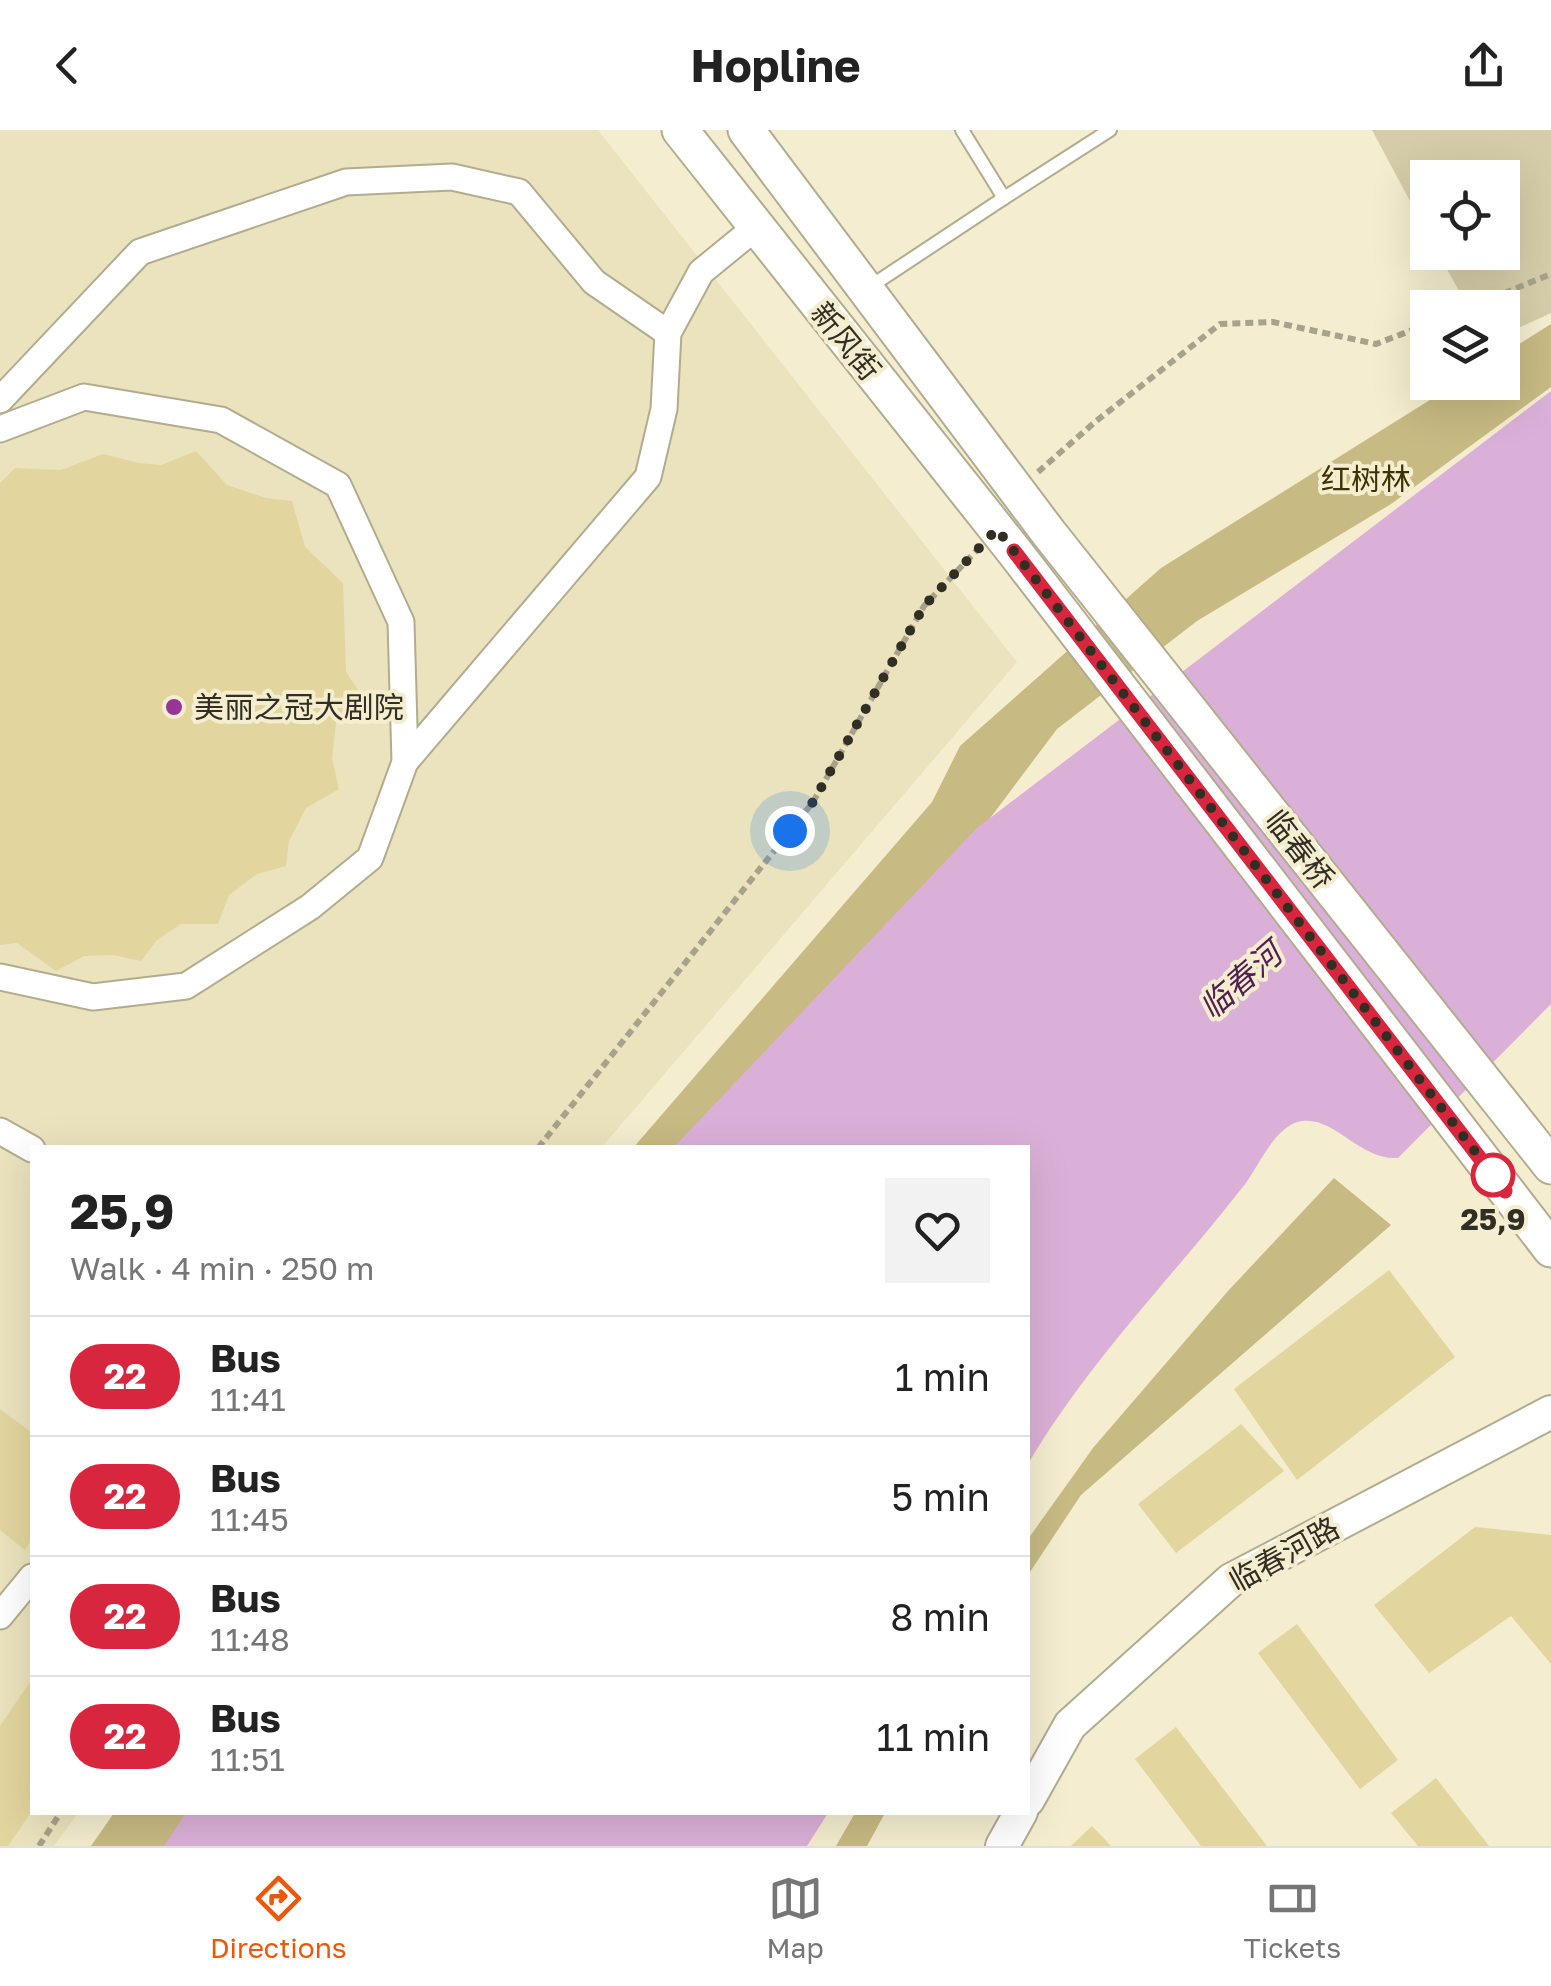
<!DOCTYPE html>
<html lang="en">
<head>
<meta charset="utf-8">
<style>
  :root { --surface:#fff; --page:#f2f2f2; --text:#222; --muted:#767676; --line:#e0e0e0; --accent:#ea580c }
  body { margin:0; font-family:"Golos Text","Noto Sans SC",sans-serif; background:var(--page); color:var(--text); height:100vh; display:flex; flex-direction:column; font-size:38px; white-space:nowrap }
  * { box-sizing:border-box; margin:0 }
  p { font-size:32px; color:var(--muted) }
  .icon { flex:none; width:55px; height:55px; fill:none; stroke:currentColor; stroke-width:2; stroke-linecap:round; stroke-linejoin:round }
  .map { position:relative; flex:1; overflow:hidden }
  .details { position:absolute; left:30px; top:1015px; width:1000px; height:670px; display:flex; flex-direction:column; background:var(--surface); border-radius:0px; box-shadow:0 10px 40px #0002 }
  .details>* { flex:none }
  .badge { padding:0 20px; border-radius:32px; font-size:35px; line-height:65px }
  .fabs { position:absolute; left:1410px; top:30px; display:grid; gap:20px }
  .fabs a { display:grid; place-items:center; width:110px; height:110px; border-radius:0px; background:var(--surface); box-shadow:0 10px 40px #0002; font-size:50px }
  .you { position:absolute; width:50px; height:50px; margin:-25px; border:8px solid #fff; border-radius:50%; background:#1a73e8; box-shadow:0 0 0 15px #1a73e833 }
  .map>.badge { position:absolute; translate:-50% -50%; box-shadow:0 0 0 5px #fff }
  .round { display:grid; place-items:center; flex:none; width:105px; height:105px; border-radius:0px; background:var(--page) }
  .head { display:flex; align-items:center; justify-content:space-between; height:170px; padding:0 40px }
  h1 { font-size:48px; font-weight:700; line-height:75px }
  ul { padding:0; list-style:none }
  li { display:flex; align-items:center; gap:30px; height:120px; padding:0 40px; border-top:2px solid var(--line) }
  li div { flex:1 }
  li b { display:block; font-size:38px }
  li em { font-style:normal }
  li .badge { min-width:110px; font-weight:700; text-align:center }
  header { display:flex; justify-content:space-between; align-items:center; height:130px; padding:0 40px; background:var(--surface); font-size:45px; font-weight:700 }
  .dock { display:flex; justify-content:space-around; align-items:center; height:140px; border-top:2px solid var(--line); background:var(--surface); font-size:28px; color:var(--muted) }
  .dock a { display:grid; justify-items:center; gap:5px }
  .dock .on { color:var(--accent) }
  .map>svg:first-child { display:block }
</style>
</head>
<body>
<header><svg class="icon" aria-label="back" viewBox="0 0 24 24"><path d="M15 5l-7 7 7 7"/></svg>Hopline<svg class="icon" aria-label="share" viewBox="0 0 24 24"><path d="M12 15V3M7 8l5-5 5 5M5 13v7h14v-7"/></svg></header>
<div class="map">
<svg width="1551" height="1716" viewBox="0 0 1551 1716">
  <rect width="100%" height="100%" fill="#f4edcf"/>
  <!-- built -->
  <polygon fill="#ebe3bd" points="0,0 598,0 1017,532 602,1017 32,1018 32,1682 78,1683 54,1716 0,1716"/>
  <!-- green -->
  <polygon fill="#d5cda9" points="1372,0 1551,0 1551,183 1503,205 1502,178 1468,177 1438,123 1502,122 1502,48 1428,48 1427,103"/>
  <!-- forest -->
  <g fill="#c7ba83">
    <polygon points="1551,194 1551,257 1391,374 1197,491 1057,599 927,772 689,1017 633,1018 932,672 960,616 1161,438 1457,253 1502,252 1503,224"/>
    <polygon points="1334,1048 1391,1095 1081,1365 1028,1445 1028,1409 1093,1318 1228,1161"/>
    <polygon points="114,1683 204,1683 177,1716 91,1716"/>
    <polygon points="855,1683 885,1683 867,1716 836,1716"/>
  </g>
  <!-- water -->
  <g fill="#dbb0d8">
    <path d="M1551,261V874L1398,1028C1359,1030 1336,987 1302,991C1274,995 1258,1039 1242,1058C1170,1150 1088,1232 1028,1334V1018H673L977,698Z"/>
    <polygon points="186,1683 186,1682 828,1683 807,1716 164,1716"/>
  </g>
  <!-- building -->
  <g fill="#e2d59e">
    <polygon points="196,321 227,355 266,368 292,371 305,417 343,453 346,542 359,561 336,593 332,629 339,659 306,678 289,711 286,736 257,744 229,765 218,794 181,794 157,810 141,831 113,825 84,826 56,841 17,813 0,815 0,353 15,338 61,340 103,324 139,333 161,335"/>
    <polygon points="1389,1140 1455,1227 1297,1350 1234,1259"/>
    <polygon points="0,1279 32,1303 32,1409 25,1420 0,1400"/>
    <polygon points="1241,1294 1284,1341 1176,1423 1138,1374"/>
    <polygon points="1475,1397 1551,1405 1551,1534 1511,1486 1429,1543 1374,1475"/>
    <polygon points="1297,1494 1398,1630 1360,1659 1258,1523"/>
    <polygon points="32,1549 32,1681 8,1716 0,1716 0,1596"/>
    <polygon points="1176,1597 1267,1716 1201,1716 1135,1629"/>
    <polygon points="1436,1648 1489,1716 1418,1716 1391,1683"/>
    <polygon points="1092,1696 1111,1716 1071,1716"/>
  </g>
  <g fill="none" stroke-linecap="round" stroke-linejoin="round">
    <!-- service casing -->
    <g stroke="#b2ac8f" stroke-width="16">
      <g id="service">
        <polyline points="1004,68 1110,0"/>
        <polyline points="868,158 1004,68 962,0"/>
      </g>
    </g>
    <!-- minor casing -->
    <g stroke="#b2ac8f" stroke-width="29">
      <g id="minor">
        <polyline points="0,270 140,122 346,52 452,47 519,62 594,152 668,203"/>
        <polyline points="0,299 84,267 221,290 338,355 401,492 405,632 370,728 310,777 186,856 93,867 0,847"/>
        <polyline points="405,632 648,347 664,279 668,203 701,142 755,98"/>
        <polyline points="0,1001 32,1019"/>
        <polyline points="0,1486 32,1447"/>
      </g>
    </g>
    <!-- tertiary casing -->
    <g stroke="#b2ac8f" stroke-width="36">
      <g id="tertiary">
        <polyline points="1028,1670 1070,1595 1231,1450 1551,1282"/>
        <polyline points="1002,1716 1021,1682"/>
      </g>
    </g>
    <!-- secondary casing -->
    <g stroke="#b2ac8f" stroke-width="39">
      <g id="secondary">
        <polyline points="680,0 1014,421 1551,1119"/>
        <polyline points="746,0 1048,402 1551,1036"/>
      </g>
    </g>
    <!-- path -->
    <g stroke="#a8a28c" stroke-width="6" stroke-dasharray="8 5" stroke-linecap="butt">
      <polyline points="1468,178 1551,144"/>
      <polyline points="1038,342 1095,292 1220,194 1273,192 1376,214 1428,194"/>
      <polyline points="538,1018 813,672 924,476 977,420"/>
      <polyline points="39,1716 61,1682"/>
    </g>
    <!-- service -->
    <use href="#service" stroke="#fff" stroke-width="12"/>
    <!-- minor -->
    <use href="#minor" stroke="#fff" stroke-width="25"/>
    <!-- tertiary -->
    <use href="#tertiary" stroke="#fff" stroke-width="32"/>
    <!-- secondary -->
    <use href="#secondary" stroke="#fff" stroke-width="35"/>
  </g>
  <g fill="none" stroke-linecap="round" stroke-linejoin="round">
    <!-- line casing -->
    <g stroke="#fff" stroke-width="22">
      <polyline id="line" points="1014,421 1505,1061"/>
    </g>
    <!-- line -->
    <use href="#line" stroke="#d7263d" stroke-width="15"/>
    <!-- walk -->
    <polyline stroke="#312e23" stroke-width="10" stroke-dasharray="0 18" points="790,701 813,672 924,476 997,399 1493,1045"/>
  </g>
  <!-- markers -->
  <circle fill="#983398" stroke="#f4edcf" stroke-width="4" cx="174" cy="577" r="10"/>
  <circle fill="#fff" stroke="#d7263d" stroke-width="5" cx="1493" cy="1045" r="20"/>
  <g text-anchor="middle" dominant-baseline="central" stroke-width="8" stroke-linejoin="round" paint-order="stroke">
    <!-- street labels -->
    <g font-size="30" fill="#312e23" stroke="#f4edcf">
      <text transform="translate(846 211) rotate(51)">新风街</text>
      <text transform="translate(1300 719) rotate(52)">临春桥</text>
      <text transform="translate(1284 1424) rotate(-29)">临春河路</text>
    </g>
    <!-- park labels -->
    <g font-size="30" fill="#3c3305" stroke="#f4edcf">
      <text x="1366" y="349">红树林</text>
    </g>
    <!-- poi labels -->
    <g font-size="30" fill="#312e23" stroke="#f4edcf" text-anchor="start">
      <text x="194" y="577">美丽之冠大剧院</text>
    </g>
    <!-- stop labels -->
    <g font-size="30" font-weight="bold" fill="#312e23" stroke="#f4edcf">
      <text x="1493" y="1089">25,9</text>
    </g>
    <!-- water labels -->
    <g font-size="32" font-style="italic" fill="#521f52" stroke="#f4edcf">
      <text transform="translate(1240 850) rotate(-41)">临春河</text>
    </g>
  </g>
</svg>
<div class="fabs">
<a><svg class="icon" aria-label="locate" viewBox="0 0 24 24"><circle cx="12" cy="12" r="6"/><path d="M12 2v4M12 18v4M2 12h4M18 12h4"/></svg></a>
<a><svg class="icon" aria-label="layers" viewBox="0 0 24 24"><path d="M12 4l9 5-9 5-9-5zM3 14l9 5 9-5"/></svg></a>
</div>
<div class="you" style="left:790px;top:701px"></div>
<section class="details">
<div class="head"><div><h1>25,9</h1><p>Walk · 4 min · 250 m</p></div><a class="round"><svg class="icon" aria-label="heart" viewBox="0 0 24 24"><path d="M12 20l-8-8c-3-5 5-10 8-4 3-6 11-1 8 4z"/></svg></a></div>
<ul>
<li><span class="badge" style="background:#d7263d;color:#fff">22</span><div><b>Bus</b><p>11:41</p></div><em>1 min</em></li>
<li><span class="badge" style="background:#d7263d;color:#fff">22</span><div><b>Bus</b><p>11:45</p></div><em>5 min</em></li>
<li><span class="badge" style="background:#d7263d;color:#fff">22</span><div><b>Bus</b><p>11:48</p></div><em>8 min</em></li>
<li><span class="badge" style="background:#d7263d;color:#fff">22</span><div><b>Bus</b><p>11:51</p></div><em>11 min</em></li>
</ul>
</section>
</div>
<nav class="dock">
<a class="on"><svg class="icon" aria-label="directions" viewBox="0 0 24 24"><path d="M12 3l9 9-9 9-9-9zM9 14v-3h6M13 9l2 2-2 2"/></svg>Directions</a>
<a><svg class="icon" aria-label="map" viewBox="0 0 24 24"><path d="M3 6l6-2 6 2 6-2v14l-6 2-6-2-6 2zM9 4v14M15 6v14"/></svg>Map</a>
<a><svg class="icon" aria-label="tickets" viewBox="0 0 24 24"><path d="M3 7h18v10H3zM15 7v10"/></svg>Tickets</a>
</nav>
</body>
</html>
